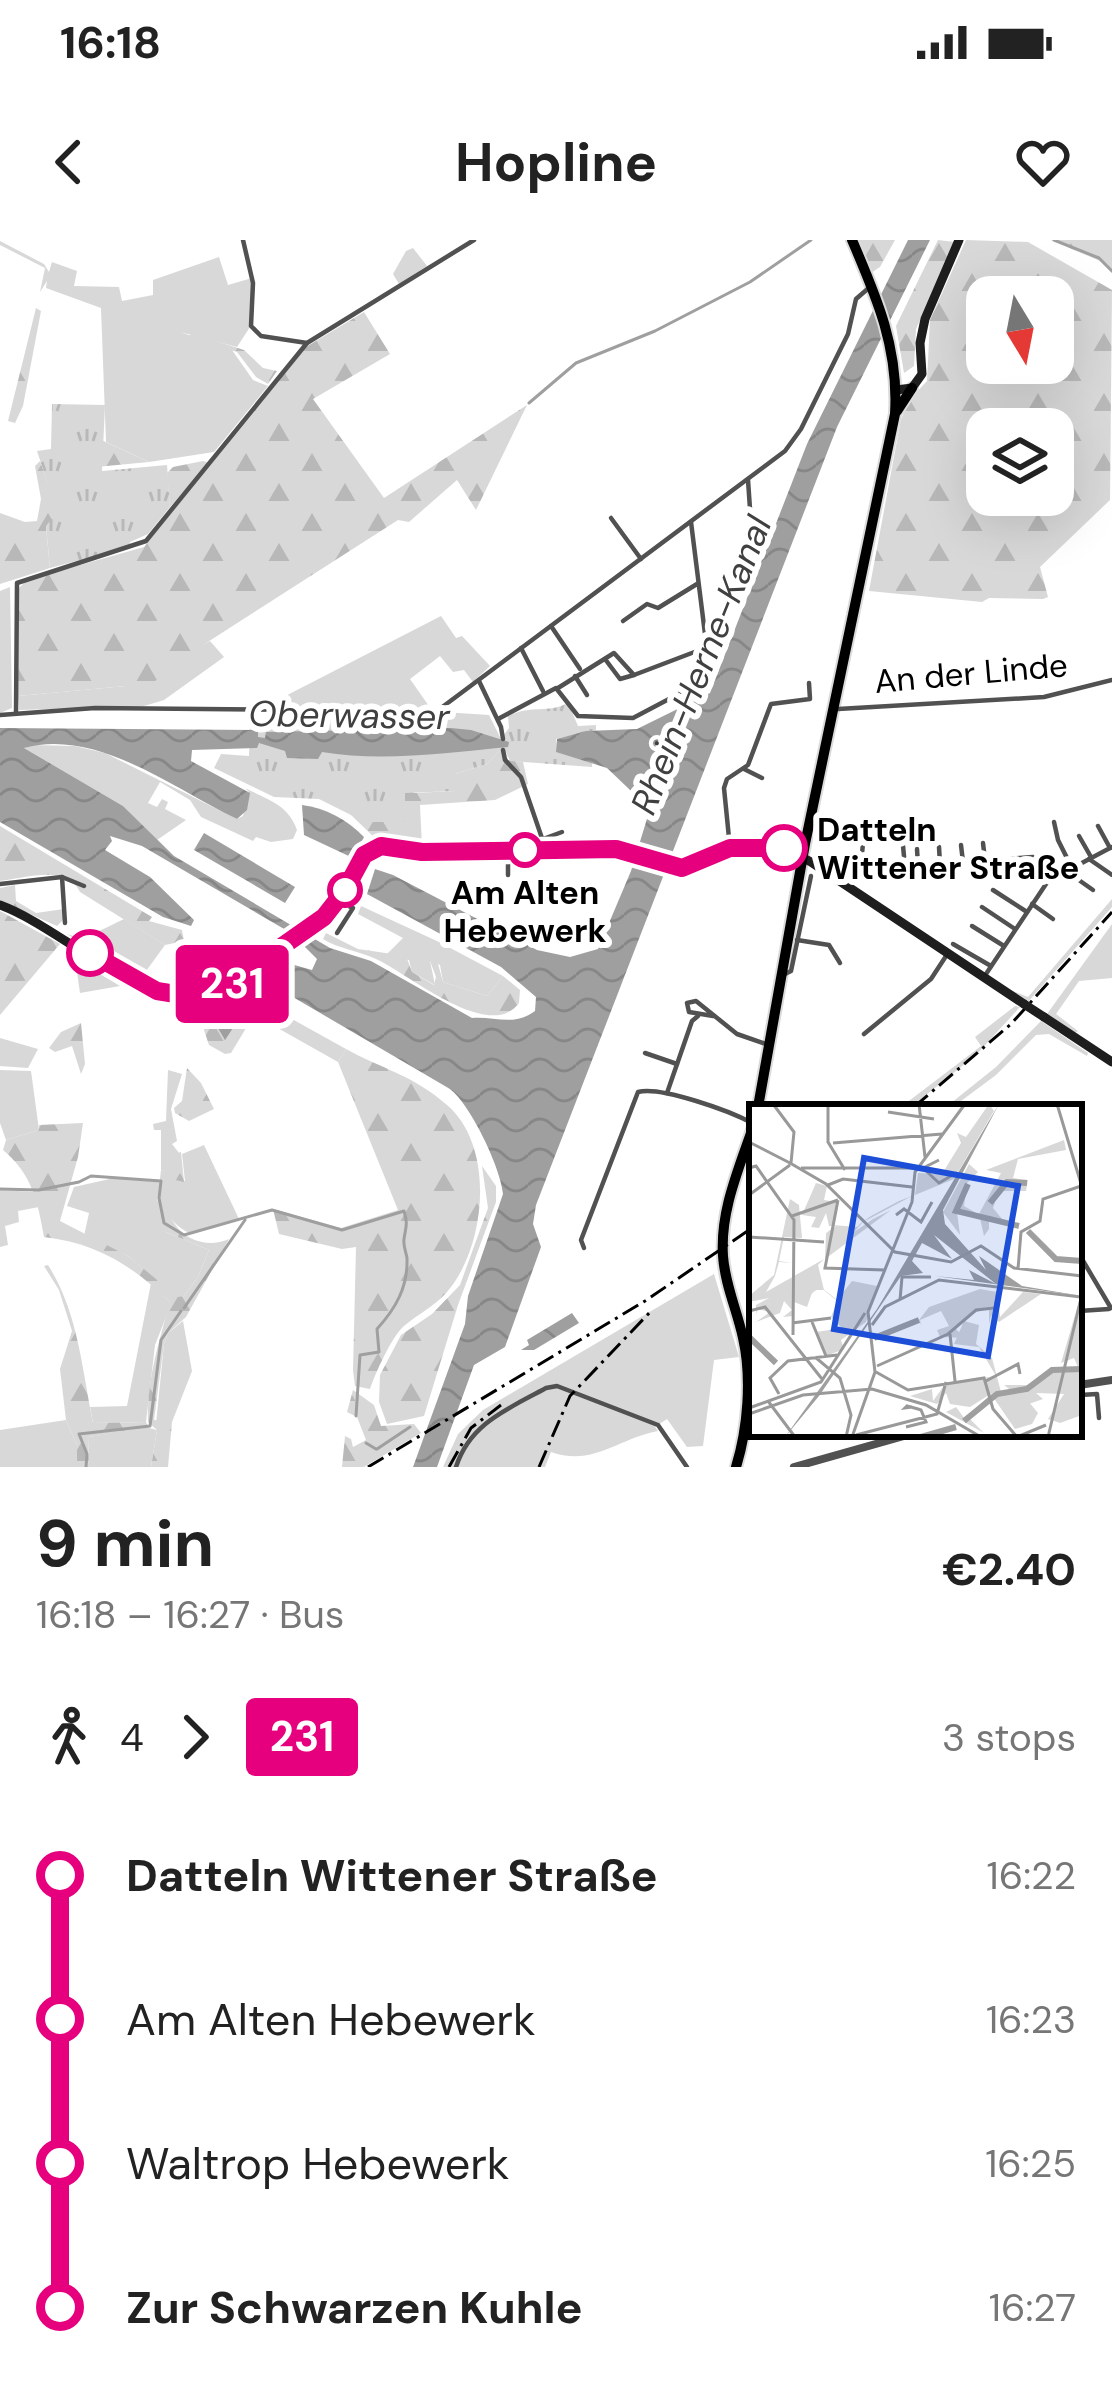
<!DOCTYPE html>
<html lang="en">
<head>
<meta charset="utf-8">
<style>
  :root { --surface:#fff; --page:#f6f6f6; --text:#222; --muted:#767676 }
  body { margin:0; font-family:"DM Sans",sans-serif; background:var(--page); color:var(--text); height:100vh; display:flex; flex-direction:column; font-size:45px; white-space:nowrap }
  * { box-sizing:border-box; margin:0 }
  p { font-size:39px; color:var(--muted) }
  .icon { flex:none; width:66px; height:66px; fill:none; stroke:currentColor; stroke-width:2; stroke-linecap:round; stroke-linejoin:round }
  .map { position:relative; height:1227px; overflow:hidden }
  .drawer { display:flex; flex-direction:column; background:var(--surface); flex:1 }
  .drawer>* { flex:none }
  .badge { padding:0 24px; border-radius:9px; font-size:42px; line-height:78px }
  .needle { width:78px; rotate:170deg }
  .buttons { position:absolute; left:966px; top:36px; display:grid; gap:24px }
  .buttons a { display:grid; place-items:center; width:108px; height:108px; border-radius:24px; background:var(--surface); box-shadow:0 12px 48px #0002; font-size:60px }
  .map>.badge { position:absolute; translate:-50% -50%; box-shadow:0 0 0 6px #fff }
  .legs { display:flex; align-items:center; gap:18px; height:132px; padding:0 36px; font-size:39px }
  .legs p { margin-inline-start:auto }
  .head { display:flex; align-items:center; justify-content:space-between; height:204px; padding:0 36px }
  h1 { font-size:66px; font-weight:700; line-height:90px }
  ul { padding:0 36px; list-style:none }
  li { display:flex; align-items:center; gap:42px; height:144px; font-size:45px }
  li i { display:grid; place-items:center; width:18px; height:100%; margin:0 15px; background:currentColor }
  li i::after { content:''; width:30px; height:30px; margin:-15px; border:9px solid; border-radius:50%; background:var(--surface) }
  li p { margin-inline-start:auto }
  li:first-child i { background:linear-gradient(#0000 50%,currentColor 0) }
  li:last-child i { background:linear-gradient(currentColor 50%,#0000 0) }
  .status { display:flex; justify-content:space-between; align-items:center; height:84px; padding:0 60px; background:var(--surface); direction:ltr }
  .status svg { height:33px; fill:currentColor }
  header { display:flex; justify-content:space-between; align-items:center; height:156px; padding:0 36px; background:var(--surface); font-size:54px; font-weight:700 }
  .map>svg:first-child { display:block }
</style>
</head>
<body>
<div class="status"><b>16:18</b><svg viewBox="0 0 49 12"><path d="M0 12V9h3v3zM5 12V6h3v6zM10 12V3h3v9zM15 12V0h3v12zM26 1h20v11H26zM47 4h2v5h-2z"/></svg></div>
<header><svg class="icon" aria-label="back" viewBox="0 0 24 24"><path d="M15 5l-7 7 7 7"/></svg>Hopline<svg class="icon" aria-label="heart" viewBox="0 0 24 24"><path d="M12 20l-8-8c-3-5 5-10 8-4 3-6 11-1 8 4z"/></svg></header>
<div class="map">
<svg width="1112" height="1227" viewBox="0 0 1112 1227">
  <defs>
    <pattern id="forest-firs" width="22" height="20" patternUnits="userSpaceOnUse" patternTransform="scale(3)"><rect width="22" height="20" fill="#d8d8d8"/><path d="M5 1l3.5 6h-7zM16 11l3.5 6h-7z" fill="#b8b8b8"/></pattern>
    <pattern id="park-tufts" width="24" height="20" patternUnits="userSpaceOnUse" patternTransform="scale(3)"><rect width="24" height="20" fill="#d8d8d8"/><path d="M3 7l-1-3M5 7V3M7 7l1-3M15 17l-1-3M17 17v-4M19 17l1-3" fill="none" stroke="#b8b8b8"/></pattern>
    <pattern id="water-waves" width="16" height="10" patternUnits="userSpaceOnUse" patternTransform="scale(3)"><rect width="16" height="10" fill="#9f9f9f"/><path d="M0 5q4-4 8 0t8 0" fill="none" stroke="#878787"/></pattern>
  </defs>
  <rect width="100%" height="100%" fill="#fff"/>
  <!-- green -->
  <g fill="#d8d8d8">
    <polygon points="0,1 44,24 49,32 52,22 77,31 74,46 119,47 122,61 153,55 153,40 219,17 228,45 252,38 250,87 237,107 180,92 232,110 253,140 268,146 214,212 149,222 106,202 101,68 46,48 47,41 40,52 45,28 0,5"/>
    <polygon points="413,8 427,26 399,44 393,34 406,11"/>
    <polygon points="10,347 12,468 0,473 0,351"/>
    <polygon points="441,376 456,398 462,396 490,426 473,442 464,430 453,432 440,416 410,439 431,469 264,467"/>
    <polygon points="210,401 224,417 164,460 144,466 19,470 18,456 126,446"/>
    <path d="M32,505L75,506L105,513L237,579L243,576L249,552L245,548C268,560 288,564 297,590L293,599L271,602L256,597L253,601L201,577L190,560L160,542L148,563L157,567L162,559L168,562L165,569L186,580L157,600L123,566L24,508Z"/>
    <polygon points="1112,659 1112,667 1028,762 1010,750 1028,757"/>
    <polygon points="361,666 439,702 503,736 487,756 443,742 440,725 430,721 435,745 412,732 409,720 386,715 403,698 358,674"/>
    <polygon points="124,679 165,705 141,738 135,739 67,694 83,699"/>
    <polygon points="1112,684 1112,738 1079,741 1056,774 1078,791 1075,793 1047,774"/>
    <polygon points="75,718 120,746 80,753"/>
    <polygon points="265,764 346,809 338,822 260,778"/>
    <polygon points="1015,766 1020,767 976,815 911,867 901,867 981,806 975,797"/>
    <polygon points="1041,781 1088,813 1087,816 1049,794 1036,795 996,835 953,867 946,867 996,827"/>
    <polygon points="0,798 38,809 28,828 0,826"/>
    <polygon points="0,830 31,831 39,890 6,900 0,883"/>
    <polygon points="168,830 182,834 171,869 177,901 172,904 179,913 176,915 179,934 176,935 161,930 161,890 154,890 153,884 166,881"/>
    <path d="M204,905L239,979L189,993C165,980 160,964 171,938L185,941L182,914Z"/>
    <polygon points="114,938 160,942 157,960 166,992 209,1010 198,1037 184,1056 178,1058 128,1016 84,996 89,973 67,966 74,947"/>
    <polygon points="0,950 35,952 39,967 18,971 19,982 5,986 8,1005 0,1007"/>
    <path d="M714,1034L739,1117L714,1120L703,1206L687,1207L667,1179L655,1187L658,1191C619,1198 593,1227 551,1212L545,1227H443L458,1194L483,1170Z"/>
    <polygon points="151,1043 170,1062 170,1067 155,1105 146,1182 93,1183 90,1167 127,1166"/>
    <polygon points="183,1081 192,1131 172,1182 156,1184 164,1104 168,1093"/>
    <polygon points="66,1180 77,1205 77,1227 0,1227 0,1190"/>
    <polygon points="149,1188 157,1190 151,1227 89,1227 88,1197"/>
  </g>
  <!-- forest -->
  <g fill="url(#forest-firs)" fill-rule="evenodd">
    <polygon points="856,0 895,0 880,27 871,33"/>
    <polygon points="938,0 955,2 916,89 914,126 904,133 896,86"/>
    <path d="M966,0L1028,2L1112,50L1110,260L1040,327L1048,357L1043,359L989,358L982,362L869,351L901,179L912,157L927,141L930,80ZM987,57H1053V123H987ZM987,189H1053V255H987Z"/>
    <polygon points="1051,0 1112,0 1112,33 1100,21"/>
    <polygon points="36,68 41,71 23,166 15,183 8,181"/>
    <polygon points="364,72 390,114 313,159 384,258 527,165 476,270 457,240 409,282 398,280 189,414 140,453 126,446 18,456 19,348 27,340 144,307 301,110"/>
    <polygon points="194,94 244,110 263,128 277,131 268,144 256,137 237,112 187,96"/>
    <polygon points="97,198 149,222 96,227"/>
    <polygon points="40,221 58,272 46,287 50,328 0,344 0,273 25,282 37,281 41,259 35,226"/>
    <polygon points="203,221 209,223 170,267 167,233 173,227"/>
    <polygon points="500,510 505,510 508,520 523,522 528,544 495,560 420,565 422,607 378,601 349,573 348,570 398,533 414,553 455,551 455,534 487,524"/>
    <path d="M0,586L152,677L149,681L182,690L184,701L165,705L80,652C66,624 27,638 0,641Z"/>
    <polygon points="15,645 16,661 36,673 64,669 64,679 57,686 0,661 0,648"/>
    <polygon points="0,671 60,704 0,775"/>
    <path d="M326,693L358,709L406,716L412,732L434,745L436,737L430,721L422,717V706L435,713L443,742L487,756L503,736L520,750L519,763C489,803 409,734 376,719C359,711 339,709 323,699Z"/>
    <polygon points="243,754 258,765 257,770 231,813 225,814 209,805 198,772 200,768"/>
    <polygon points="81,783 85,824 81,834 72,806 55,812 49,808 61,792"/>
    <path d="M346,809C382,829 413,835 447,865C496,907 486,1007 447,1052C435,1066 418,1074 404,1086C392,1096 375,1134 370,1149L355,1146L353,1130L356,1007L342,1009L279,994L273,969L341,988L398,970L338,822Z"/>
    <polygon points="187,828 201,843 214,869 189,881 175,873 174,868 182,861"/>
    <path d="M83,883L78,917L60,981L128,1016L178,1057L184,1056L198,1037L209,1010L166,992L156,973L161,930L178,934L175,914L181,912L184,942L171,939C154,979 192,1015 229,999L186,1077L168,1093L164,1104L154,1180L172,1182L168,1227H151L157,1190L148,1182C147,1138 159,1102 170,1062C132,1025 96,1003 44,997C38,962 32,934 3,910L6,900L39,890V885Z"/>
    <polygon points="482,926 496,946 496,962 458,1065 424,1176 387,1184 379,1162 380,1135 401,1095 432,1074 460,1045 488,968"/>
    <path d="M48,1025C78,1072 82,1128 93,1183L146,1182L149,1189L88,1197L89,1227H77V1205L66,1180L60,1129L72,1091L59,1050L44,1026Z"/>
    <polygon points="353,1150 374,1165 381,1186 414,1184 421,1193 364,1227 342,1227 345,1196 351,1199 353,1207 366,1200 357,1177 347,1172"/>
  </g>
  <!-- park -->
  <g fill="url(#park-tufts)">
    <polygon points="52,164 105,165 102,231 167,225 170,267 148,294 130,302 130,307 50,328 46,286 57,272 37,211 51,209"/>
    <path d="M568,463L578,486L596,485V490L556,499L557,512L592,523V527L510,521L505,510H500L487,524L455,534V551L405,553V582H365L319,559L274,557L214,528L221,514L249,516L250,485L259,479L371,480L443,472L489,475L501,499L509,488L508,476C533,464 547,474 568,463Z"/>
  </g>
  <!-- water -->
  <g fill="url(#water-waves)">
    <path d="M908,0H930L837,187L536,965L533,984L541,1007L505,1107L474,1125L437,1227H413L465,1084L468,1056L503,954C501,929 471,865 450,849L269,743L246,718L249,712L312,730L317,719L291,693L142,606L110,596L112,601L105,610L150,637L194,680L191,686L163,677L0,582V488L258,490V497L265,498L266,492L451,488L471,490L509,502L508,507C447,513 381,522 322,512L318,519L287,518L285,511L259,503L257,508L192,510L191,521L250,553L247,570L237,579C174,549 97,488 24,508L123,566L174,616L330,708L371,721L472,778C494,776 514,787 535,771L536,757L501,727L367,654L375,629L393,635L537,710L570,717L598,709L631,631L650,569L607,528L556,512L557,499L586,491L637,489L710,453L807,204Z"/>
    <path d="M302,565C326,568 346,579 364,597L353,618L304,595Z"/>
    <polygon points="204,593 295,647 285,663 194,610"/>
    <polygon points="234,768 241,776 225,800 212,778 224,769"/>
    <polygon points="572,1073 579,1083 534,1110 521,1110 529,1105 527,1100"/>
  </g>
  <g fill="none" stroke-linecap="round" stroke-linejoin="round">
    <!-- stream -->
    <g stroke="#9f9f9f" stroke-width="3">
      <polyline points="1054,0 1099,18 1112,31"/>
      <polyline points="529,163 576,123 655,91 750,42 811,0"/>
      <path d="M0,949L39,950L79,942L91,936L161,941L159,958L164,983L184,995L272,970L342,990L404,971C408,984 406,986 404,999C403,1005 406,1012 407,1018C408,1047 396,1068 377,1089L379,1112L360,1115L356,1176"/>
      <polyline points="184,1068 245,980"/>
      <polyline points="366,1203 376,1209"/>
      <polyline points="377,1209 410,1187"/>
      <polyline points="86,1227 87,1214 79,1194 150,1186 161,1100 181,1071"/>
    </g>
    <!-- primary casing -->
    <g stroke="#dbdbdb" stroke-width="14">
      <g id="primary">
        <polyline points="897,171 912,148"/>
        <path d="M758,867L805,604L895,174C899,109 877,58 852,0"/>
        <path d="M736,1227C748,1188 752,1138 743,1098C737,1070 725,1045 723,1016C720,972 738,931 752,890"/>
      </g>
    </g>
    <!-- minor -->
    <g stroke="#515151" stroke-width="4.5">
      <polyline points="243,0 253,43 251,86 261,96 307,103"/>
      <polyline points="748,240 753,312"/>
      <polyline points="611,278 641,319"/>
      <polyline points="623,381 647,364 658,368 697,344"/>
      <polyline points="551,386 580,429"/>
      <polyline points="521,408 543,451"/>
      <polyline points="605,419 620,439 634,435"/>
      <polyline points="575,436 587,455"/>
      <polyline points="479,441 501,487 503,499"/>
      <polyline points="558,448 614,413 634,435 705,408"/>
      <polyline points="838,469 1044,457 1112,440"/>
      <polyline points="16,473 17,343 146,301 307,103 474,0"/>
      <polyline points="0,475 95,468 437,471 785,211 801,189 848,94 856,59 871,46"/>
      <polyline points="498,479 556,448 578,476 633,478 705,440 709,426 691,282"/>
      <polyline points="503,510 505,520 521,537 545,607"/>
      <polyline points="744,529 762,538"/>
      <polyline points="1054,582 1058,600 1072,628"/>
      <polyline points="1098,586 1110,608"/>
      <polyline points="902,595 905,627"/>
      <polyline points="1079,596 1091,617"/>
      <polyline points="543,599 562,592"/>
      <polyline points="983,603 985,620"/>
      <polyline points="961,605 963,622"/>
      <polyline points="939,607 940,624"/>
      <polyline points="730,608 724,548 727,539 748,525 771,464 810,459 809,443"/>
      <polyline points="917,609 918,626"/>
      <polyline points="508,611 508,635"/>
      <polyline points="1089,619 1112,635"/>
      <polyline points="860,631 863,604"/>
      <polyline points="1066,631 1093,650"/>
      <polyline points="62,637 65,683"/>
      <polyline points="843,639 853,631 1033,617 1048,641"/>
      <polyline points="0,644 62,637 84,646"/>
      <polyline points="993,650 1027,672"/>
      <polyline points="1032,664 1053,679"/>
      <polyline points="982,667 1015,689"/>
      <polyline points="972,686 1004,706"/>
      <polyline points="337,693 353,668 337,661"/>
      <polyline points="797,700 829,705 840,723"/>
      <polyline points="953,704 991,726"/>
      <polyline points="785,734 791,731 811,636"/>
      <polyline points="984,737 1048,641 1112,607"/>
      <polyline points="713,776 689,772 687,763 696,761 737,794 769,805"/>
      <polyline points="864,794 931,739 948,713"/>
      <polyline points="645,813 677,824"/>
      <polyline points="667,853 692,781 698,776"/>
      <path d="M584,1008L581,1000L638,852C661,846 730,871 752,883"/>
      <polyline points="1079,1014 1111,1068"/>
      <polyline points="1079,1071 1109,1069"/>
      <polyline points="1079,1150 1082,1179"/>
      <polyline points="1080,1155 1097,1154 1099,1178"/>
      <path d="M456,1227C470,1183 508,1169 546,1148L557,1146L658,1185L687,1227"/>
    </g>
    <!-- tertiary -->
    <g stroke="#515151" stroke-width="8">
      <polyline points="1079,1145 1112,1140"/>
      <polyline points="794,1227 911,1194"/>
    </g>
    <!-- secondary -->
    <g stroke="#1e1e1e" stroke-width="9">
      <polyline points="896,150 912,148 922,134 920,103 925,79 959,0"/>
      <path d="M0,665C68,690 150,781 224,748C256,733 287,706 315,684C342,663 351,620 377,607L424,612L616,609L685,629L722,611L744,606L784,608L811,622L1024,764"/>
      <polyline points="1044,777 1112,822"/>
    </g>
    <!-- primary -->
    <use href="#primary" stroke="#000" stroke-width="10"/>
    <!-- rail -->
    <g stroke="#000" stroke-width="3" stroke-dasharray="18 6 3 6" stroke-linecap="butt">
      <polyline points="914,867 1011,784 1112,672"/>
      <polyline points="368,1227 645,1061 752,988"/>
      <polyline points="449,1227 471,1188 501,1165"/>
      <polyline points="539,1227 570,1156 653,1069"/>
    </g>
    <!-- secondary-bridge -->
    <polyline stroke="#1e1e1e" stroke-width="9" points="1024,764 1044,777"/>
  </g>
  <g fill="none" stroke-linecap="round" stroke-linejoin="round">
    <!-- line-1 casing -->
    <g stroke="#fff" stroke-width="27">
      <polyline id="line-1" points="90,713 157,751 188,756 221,749 324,677 345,650 364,615 381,606 422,612 616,609 682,628 730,608 784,608"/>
    </g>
    <!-- line-1 -->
    <use href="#line-1" stroke="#e6007e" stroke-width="18"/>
  </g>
  <!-- markers -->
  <g fill="#fff" stroke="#e6007e" stroke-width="6">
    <circle cx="784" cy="608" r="21"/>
    <circle cx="525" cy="610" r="15"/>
    <circle cx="345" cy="650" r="15"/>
    <circle cx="90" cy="713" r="21"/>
  </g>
  <g text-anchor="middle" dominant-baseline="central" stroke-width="12" stroke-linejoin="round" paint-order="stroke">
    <!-- street labels -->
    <g font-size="33" fill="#000" stroke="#fff">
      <text transform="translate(971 433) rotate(-5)">An der Linde</text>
    </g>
    <!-- stop labels -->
    <g font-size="33" font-weight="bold" fill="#000" stroke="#fff" text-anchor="start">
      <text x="817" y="589">Datteln<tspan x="817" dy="38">Wittener Straße</tspan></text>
      <text x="525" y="652" text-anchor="middle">Am Alten<tspan x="525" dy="38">Hebewerk</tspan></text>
    </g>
    <!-- water labels -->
    <g font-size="36" font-style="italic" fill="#404040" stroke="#fff">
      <text transform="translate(701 425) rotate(-68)">Rhein-Herne-Kanal</text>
      <text transform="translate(349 475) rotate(1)">Oberwasser</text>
    </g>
  </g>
  <!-- overview -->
  <g transform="translate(749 864)">
    <rect width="333" height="333" fill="#fff"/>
    <path d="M240,0L245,7L205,75L166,91L169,69L193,70L212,39L208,29L217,33ZM315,36L317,46L269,55L264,74L279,76L277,87H250L244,104L254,116L240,118V125L235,132L230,110L252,69L237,66ZM67,79L78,82L75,96L88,98L84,121L108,123L112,119L122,112L150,97L163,92L114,118L105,128L124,115L142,106L76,155L77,129L87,122H80L77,109L70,124L62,123L67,113L53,111ZM41,95L50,101L53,134L35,133L30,157L43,159L30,158L26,172L17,188L75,155L69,161L75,186H64L58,203L45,198L44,212L34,213L43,206L35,197L31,209L7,218L21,208L8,205L7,212V201L20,194L0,198V192L25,171ZM215,217L230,221L227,240L243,254L252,288L274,291L289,309L283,320L266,325L244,293L220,314L235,329L197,308L207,303L216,315L243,289L221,303L201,300L197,289L188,300L161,292L183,285L184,297L197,279L247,272L230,243L205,240Z" fill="#d8d8d8"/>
    <path d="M220,60L229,68L218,79L215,102L229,110L208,108L211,131L194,108ZM103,177L128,182L117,218L92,236L95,245L77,252L67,228L93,224L82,213L88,197L71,183L61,191L68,180L88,196ZM231,185L248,188L251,213L274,188L292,190L250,218L242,212L240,220V204L222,210L206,224L216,234L191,233L188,226L200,222L192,207L171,216L173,222L170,216L180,203ZM331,194L333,311L311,319L299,315L315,290L287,289L294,295L280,300L255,281H287L301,268L329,263L325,254L312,259Z" fill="#d8d8d8"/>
    <path d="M250,0L194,106L196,120L237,166L230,152L273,182L333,192L186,172L225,176L220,166L247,180L185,131L203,155L173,139L163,157L174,169L152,172L70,292L36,333L128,205Z" fill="#9f9f9f"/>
    <path fill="none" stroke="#9f9f9f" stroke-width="6" d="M219,80L207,107L270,122M241,99L258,78L278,79M279,127L307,155L333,157M0,233L27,259M125,234L170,216M215,317L248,290L278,285L303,266L333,265M172,333L207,323"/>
    <path fill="none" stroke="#999" stroke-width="3" d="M24,0L45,28L42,59M79,0V38L96,66M170,0L176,53M179,0H222M308,0L333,83M139,8L185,15M0,38L41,59M84,39L193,30M41,59L77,80L146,148L202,158L232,142L265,164L333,172M0,64L7,62L45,116L44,231M52,64H174L190,56M174,64L190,79L207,69M79,81L94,75L163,83M0,91L41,61M89,96L76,164L135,166M147,111L155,105L172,118L183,98M43,112L89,96M0,133L75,138M269,165L272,128L291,117L294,95L332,82M151,196L153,173H182M0,207L16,203L73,275M63,218L77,252M43,219L82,214M123,221L136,203L190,176L332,193M201,230L206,277M66,253L91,274L102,311L97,333M128,262L199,230L227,206L246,204L249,186M127,268L159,286L235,274L244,305L268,333L297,321M237,277L269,260L271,270M30,290L21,274L39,257L88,251M19,297L46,333M0,304L72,278L116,209M0,310L54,291L123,285L177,301L232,333M157,323L177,318L172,306L169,305L158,302L156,304L163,303M107,331L188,310L197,278M54,333L102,332M103,333L126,268L119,208L163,98L166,68L216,0M299,333L333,190"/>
    <path fill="#1d4ed8" fill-opacity="0.15" stroke="#1d4ed8" stroke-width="6" d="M115,54L269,82L239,252L85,225Z"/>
    <rect width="333" height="333" fill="none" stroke="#000" stroke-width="6"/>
  </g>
</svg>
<div class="buttons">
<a><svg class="needle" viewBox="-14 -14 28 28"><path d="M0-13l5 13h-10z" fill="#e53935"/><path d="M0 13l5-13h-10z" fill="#767676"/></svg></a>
<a><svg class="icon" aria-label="layers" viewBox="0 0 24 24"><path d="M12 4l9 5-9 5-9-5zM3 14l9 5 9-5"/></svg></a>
</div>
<b class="badge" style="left:232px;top:744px;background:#e6007e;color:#fff">231</b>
</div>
<section class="drawer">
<div class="head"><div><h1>9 min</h1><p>16:18 – 16:27 · Bus</p></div><b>€2.40</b></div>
<div class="legs"><svg class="icon" aria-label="walk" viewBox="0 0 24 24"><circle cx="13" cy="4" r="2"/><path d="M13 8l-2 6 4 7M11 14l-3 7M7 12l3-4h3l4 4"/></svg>4<svg class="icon" aria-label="forward" viewBox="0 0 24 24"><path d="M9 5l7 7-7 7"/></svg><b class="badge" style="background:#e6007e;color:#fff">231</b><p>3 stops</p></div>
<ul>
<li><i style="color:#e6007e"></i><b>Datteln Wittener Straße</b><p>16:22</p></li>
<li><i style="color:#e6007e"></i><span>Am Alten Hebewerk</span><p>16:23</p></li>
<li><i style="color:#e6007e"></i><span>Waltrop Hebewerk</span><p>16:25</p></li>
<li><i style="color:#e6007e"></i><b>Zur Schwarzen Kuhle</b><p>16:27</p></li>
</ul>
</section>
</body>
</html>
